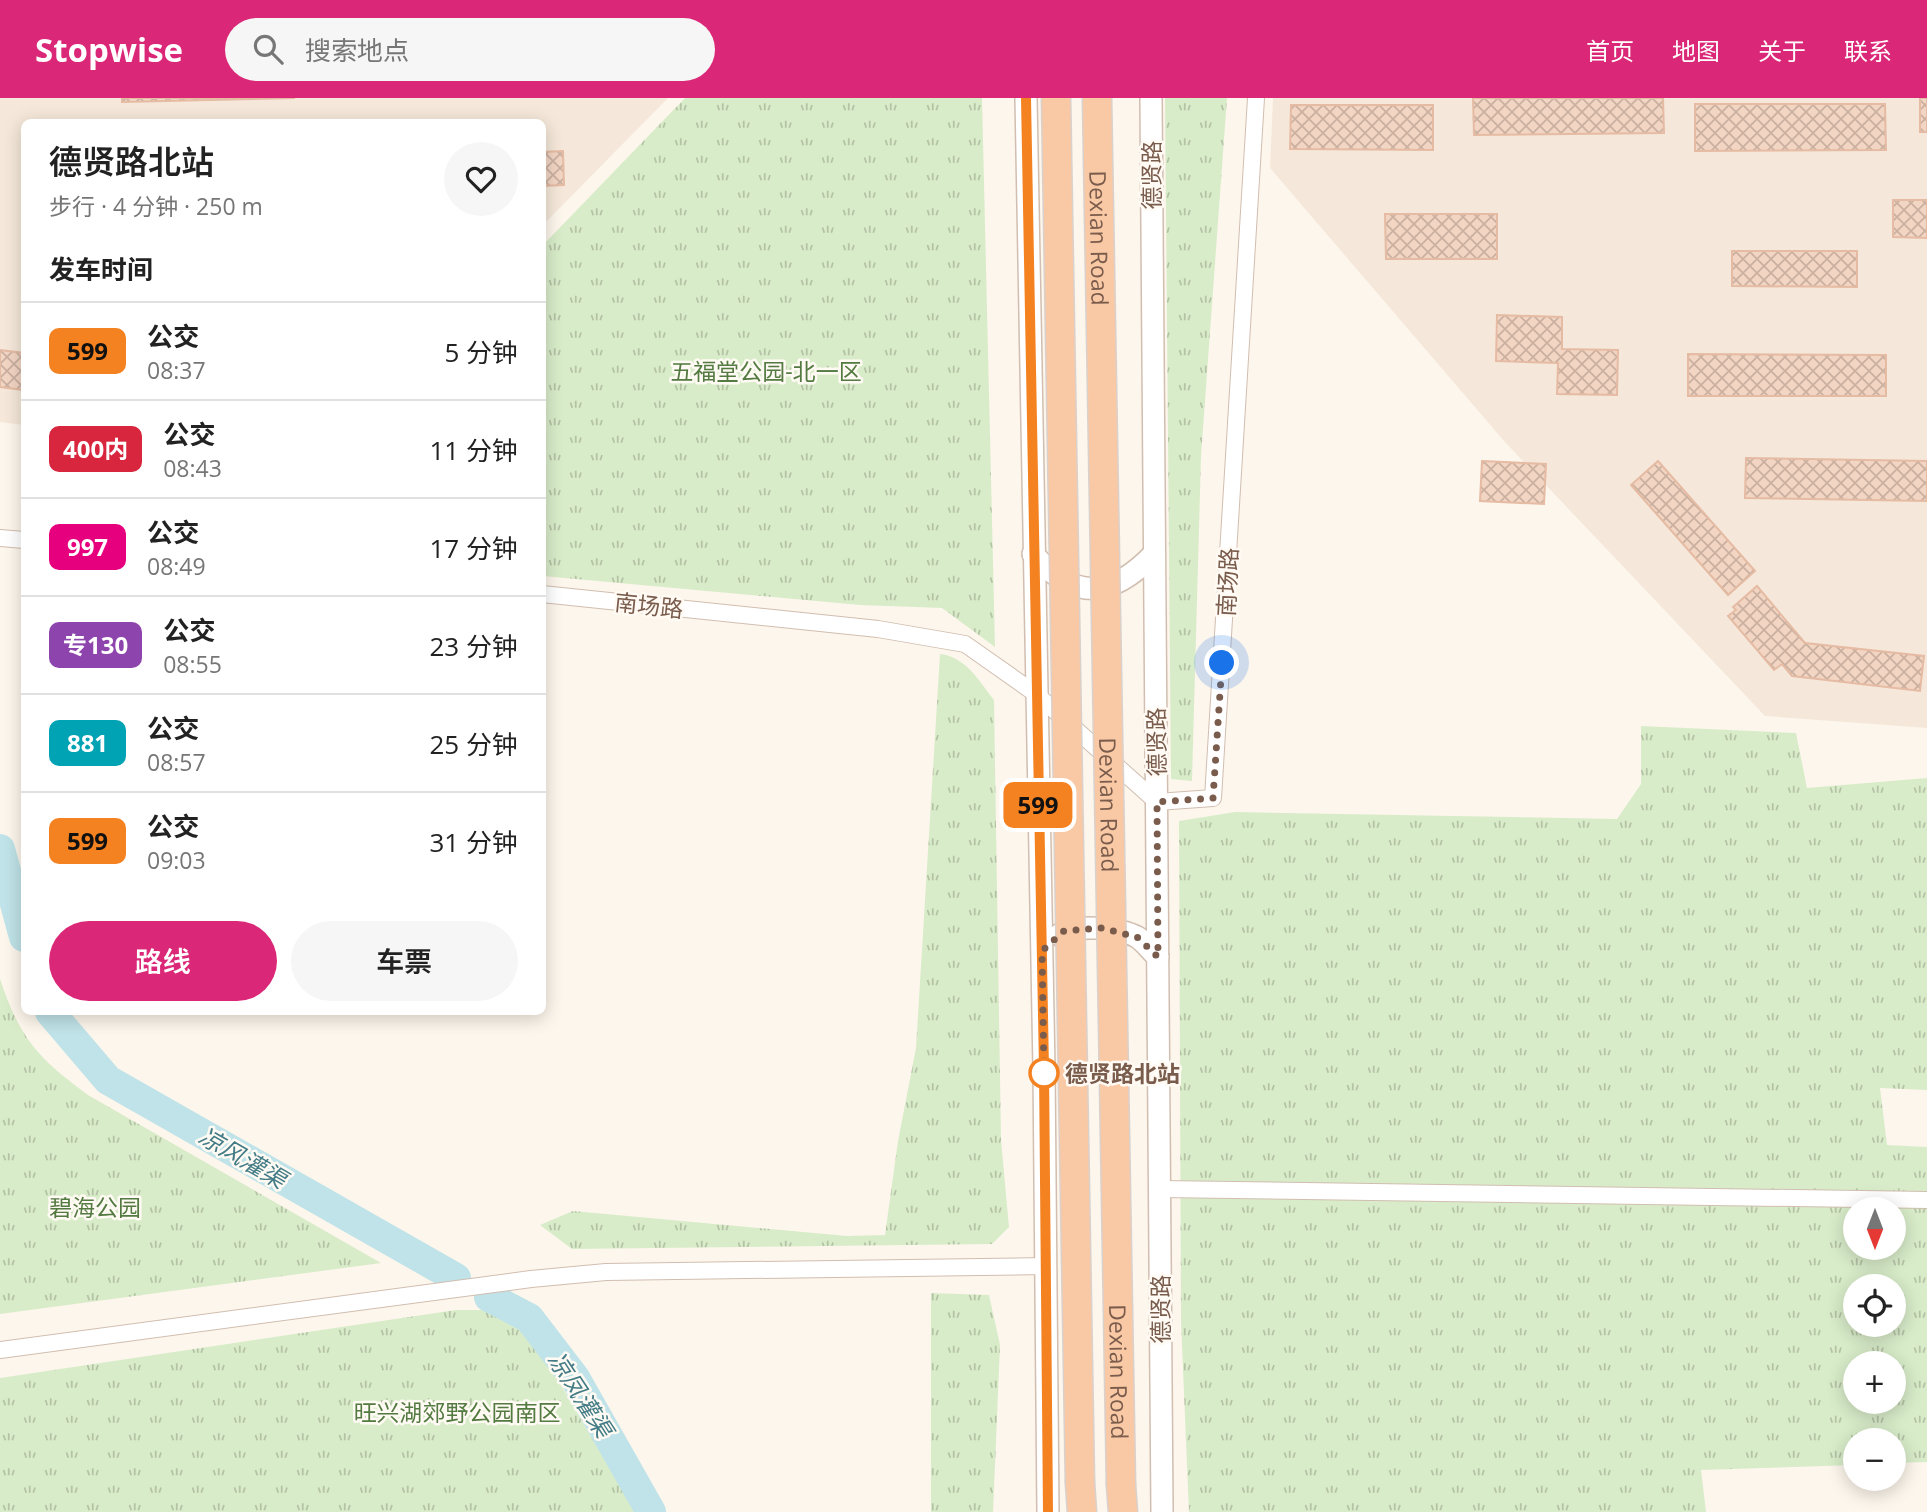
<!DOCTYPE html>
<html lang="zh">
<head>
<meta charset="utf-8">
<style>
  :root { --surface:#fff; --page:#f6f6f6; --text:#222; --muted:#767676; --line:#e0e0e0; --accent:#db2777 }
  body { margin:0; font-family:"Open Sans","Noto Sans SC",sans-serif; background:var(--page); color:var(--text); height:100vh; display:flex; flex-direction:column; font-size:26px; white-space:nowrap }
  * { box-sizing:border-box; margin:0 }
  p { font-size:23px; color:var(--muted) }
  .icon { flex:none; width:38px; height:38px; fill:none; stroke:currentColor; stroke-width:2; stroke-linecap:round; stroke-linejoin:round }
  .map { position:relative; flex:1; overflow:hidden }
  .drawer { position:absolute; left:21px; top:21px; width:525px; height:896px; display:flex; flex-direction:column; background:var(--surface); border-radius:10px; box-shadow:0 4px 18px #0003 }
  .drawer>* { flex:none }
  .badge { padding:0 14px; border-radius:10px; font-size:24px; line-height:46px }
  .needle { width:46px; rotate:180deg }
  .tools { position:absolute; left:1843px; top:1099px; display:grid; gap:14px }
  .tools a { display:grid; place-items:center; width:63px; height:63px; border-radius:50%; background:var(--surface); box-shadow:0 4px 18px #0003; font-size:35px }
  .you { position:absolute; width:35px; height:35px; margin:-18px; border:5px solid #fff; border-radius:50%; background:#1a73e8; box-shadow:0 0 0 10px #1a73e833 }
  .map>.badge { position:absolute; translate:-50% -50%; box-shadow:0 0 0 4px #fff }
  h2 { padding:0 28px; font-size:26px; line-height:63px }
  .round { display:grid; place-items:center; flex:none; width:74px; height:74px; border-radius:37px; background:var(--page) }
  .headline { display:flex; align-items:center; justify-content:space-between; height:119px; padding:0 28px }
  h1 { font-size:33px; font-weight:600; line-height:52px }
  .action { display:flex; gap:14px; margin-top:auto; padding:14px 28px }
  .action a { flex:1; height:80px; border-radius:42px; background:var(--accent); color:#fff; font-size:28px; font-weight:600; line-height:80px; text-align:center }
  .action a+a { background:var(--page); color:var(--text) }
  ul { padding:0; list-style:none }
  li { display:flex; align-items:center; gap:21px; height:98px; padding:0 28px; border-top:2px solid var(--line) }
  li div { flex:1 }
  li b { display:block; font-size:26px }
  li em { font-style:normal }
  li .badge { min-width:77px; font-weight:700; text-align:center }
  header { display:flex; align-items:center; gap:42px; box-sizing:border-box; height:98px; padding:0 35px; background:var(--accent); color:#fff }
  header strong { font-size:33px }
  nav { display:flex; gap:38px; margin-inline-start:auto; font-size:24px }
  .search { width:490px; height:63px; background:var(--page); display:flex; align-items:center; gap:18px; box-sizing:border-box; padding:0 24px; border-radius:38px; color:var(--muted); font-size:26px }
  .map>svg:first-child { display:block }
</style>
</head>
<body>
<header>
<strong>Stopwise</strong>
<div class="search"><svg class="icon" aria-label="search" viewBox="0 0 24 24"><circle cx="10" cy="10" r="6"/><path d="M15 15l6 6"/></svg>搜索地点</div>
<nav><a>首页</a><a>地图</a><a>关于</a><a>联系</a></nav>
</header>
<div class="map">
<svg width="1927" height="1414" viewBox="0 0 1927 1414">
  <defs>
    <pattern id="park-tufts" width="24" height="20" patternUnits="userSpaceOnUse" patternTransform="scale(1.75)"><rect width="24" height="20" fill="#d8ecc9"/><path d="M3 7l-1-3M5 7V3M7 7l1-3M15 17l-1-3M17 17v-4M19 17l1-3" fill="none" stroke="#b4c2a5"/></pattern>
    <pattern id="building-cross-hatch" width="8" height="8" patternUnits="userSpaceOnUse" patternTransform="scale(1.75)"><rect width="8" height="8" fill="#f3d5c3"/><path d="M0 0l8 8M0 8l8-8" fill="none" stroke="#cab0a1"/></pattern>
  </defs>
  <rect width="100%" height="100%" fill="#fdf6ec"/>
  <!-- residential -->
  <g fill="#f5e8da">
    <polygon points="0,0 668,0 543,127 542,24 24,24 24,327 0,324"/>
    <polygon points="1273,0 1927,0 1927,630 1765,618 1504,343 1270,70"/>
  </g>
  <!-- park -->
  <g fill="url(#park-tufts)" fill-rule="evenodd">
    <polygon points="685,0 982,0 995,549 942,510 860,507 543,478 543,147"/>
    <polygon points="1165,0 1227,0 1201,358 1192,683 1171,681"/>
    <path d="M940,556C966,559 979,583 994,602L1001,1042L1009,1129L992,1146L572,1151L540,1127L573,1113L847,1138L885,1137L898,1043L916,950Z"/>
    <path d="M1641,628L1796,635L1807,690L1927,680V992L1880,990L1887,1047L1927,1049V1364L1894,1365V1342H1855V1367L1701,1372L1706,1414H1189L1181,1223L1179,723L1235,714L1617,721L1641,686ZM1855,1111H1894V1150H1855ZM1855,1188H1894V1227H1855ZM1855,1265H1894V1304H1855Z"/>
    <path d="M0,881C20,941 38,960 88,997L381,1165L0,1216Z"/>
    <polygon points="931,1195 989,1197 1000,1247 993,1414 931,1414"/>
    <polygon points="456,1212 490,1212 521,1228 541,1253 635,1414 0,1414 0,1280"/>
  </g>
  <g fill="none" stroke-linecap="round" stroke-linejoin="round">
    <!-- river -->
    <g stroke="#bfe3e8" stroke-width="30">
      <polyline points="0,751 24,839"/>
      <polyline points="50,914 108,982 456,1180"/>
      <polyline points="489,1199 529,1220 575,1280 651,1414"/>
    </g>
  </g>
  <!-- building -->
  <g fill="url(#building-cross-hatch)" stroke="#e6bba3" stroke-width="2">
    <polygon points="122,0 295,0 122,4"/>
    <polygon points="1473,0 1663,0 1664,35 1474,37"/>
    <rect x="1920" y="0" width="7" height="34"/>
    <polygon points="1695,6 1885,6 1886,52 1695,53"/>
    <polygon points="1291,7 1433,7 1433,52 1290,51"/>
    <polygon points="563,53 564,87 542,88 542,54"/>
    <polygon points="1893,102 1927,102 1927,140 1893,139"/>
    <polygon points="1385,116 1497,116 1497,161 1386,161"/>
    <polygon points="1732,153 1857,153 1857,189 1732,188"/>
    <polygon points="1497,217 1562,219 1562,251 1618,252 1617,297 1557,296 1558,265 1496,263"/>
    <polygon points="0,252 24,255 24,292 0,289"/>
    <polygon points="1688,256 1886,257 1886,298 1688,298"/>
    <polygon points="1746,360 1927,363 1927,403 1745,400"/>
    <polygon points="1482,363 1546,366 1544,406 1480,403"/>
    <polygon points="1658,363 1755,473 1728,497 1631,387"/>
    <polygon points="1757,488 1805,545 1924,558 1920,593 1792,578 1782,566 1774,572 1728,518 1736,512 1733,509"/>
  </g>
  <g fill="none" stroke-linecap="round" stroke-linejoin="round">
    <!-- minor casing -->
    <g stroke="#d1beb0" stroke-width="18">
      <g id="minor">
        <polyline points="0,440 24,442"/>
        <polyline points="542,496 878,531 965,546 1036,596 1157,704 1213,700 1256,0"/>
        <polyline points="1159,1091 1927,1102"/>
        <polyline points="0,1252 531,1181 606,1174 1047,1168"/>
      </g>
    </g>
    <!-- tertiary casing -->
    <g stroke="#d1beb0" stroke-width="24">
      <g id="tertiary">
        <polyline points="1026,0 1044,971 1048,1414"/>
        <polyline points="1151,0 1162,1414"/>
        <path d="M1033,456C1076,504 1111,500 1154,456"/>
        <path d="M1059,837C1072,825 1121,830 1137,839C1144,843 1151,853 1158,859"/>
      </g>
    </g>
    <!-- trunk casing -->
    <g stroke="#dad1cd" stroke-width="31">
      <g id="trunk">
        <polyline points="1080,1385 1082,1414"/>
        <polyline points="1121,1387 1123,1414"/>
      </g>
    </g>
    <!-- minor -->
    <use href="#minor" stroke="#fff" stroke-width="16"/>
    <!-- tertiary -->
    <use href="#tertiary" stroke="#fff" stroke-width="21"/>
    <!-- trunk -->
    <use href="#trunk" stroke="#f9c8a4" stroke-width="28"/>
    <!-- trunk-bridge casing -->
    <g stroke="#dad1cd" stroke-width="31" stroke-linecap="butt">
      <g id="trunk-bridge">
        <polyline points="1056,0 1080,1385"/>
        <path id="s1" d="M1097,0L1121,1387"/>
      </g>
    </g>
    <!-- trunk-bridge -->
    <use href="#trunk-bridge" stroke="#f9c8a4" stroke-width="28"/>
  </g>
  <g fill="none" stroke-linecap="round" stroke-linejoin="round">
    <!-- line casing -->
    <g stroke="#fff" stroke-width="16">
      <polyline id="line" points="1026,0 1044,971 1048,1414"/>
    </g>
    <!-- line -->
    <use href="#line" stroke="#f58220" stroke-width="10"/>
    <!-- walk -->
    <polyline stroke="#7a5c4d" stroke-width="7" stroke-dasharray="0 12.6" points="1044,975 1042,853 1064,833 1101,830 1137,839 1158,859 1157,704 1213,700 1222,565"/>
  </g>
  <!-- markers -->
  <circle fill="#fff" stroke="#f58220" stroke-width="3.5" cx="1044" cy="975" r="14"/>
  <g text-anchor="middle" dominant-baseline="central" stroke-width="5" stroke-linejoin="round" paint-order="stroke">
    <!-- street labels -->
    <g font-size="23" fill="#7a5c4d" stroke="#fffaf3">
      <text transform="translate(1151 77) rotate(-90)">德贤路</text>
      <text stroke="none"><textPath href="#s1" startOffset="140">Dexian Road</textPath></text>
      <text transform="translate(1227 484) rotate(-87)">南场路</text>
      <text transform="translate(649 507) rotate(6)">南场路</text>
      <text transform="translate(1156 644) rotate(-91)">德贤路</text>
      <text stroke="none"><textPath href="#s1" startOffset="707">Dexian Road</textPath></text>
      <text transform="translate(1160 1211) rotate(-90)">德贤路</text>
      <text stroke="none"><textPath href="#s1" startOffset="1274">Dexian Road</textPath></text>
    </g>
    <!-- park labels -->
    <g font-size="23" fill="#537a41" stroke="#fffaf3">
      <text x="766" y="273">五福堂公园-北一区</text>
      <text x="95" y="1109">碧海公园</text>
      <text x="457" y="1314">旺兴湖郊野公园南区</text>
    </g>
    <!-- stop labels -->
    <g font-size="23" font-weight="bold" fill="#7a5c4d" stroke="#fffaf3" text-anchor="start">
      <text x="1065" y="975">德贤路北站</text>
    </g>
    <!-- water labels -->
    <g font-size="24" font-style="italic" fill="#437c86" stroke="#fffaf3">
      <text transform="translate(243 1059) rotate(30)">凉风灌渠</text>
      <text transform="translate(581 1296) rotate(57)">凉凤灌渠</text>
    </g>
  </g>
</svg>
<div class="tools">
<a><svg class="needle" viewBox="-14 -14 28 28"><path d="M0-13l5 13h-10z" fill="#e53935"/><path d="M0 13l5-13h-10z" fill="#767676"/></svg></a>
<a><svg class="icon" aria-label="locate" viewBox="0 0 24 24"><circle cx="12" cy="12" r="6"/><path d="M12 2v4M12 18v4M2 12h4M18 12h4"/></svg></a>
<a>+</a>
<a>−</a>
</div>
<div class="you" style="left:1222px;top:565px"></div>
<b class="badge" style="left:1038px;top:707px;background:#f58220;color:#111">599</b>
<section class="drawer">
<div class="headline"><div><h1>德贤路北站</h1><p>步行 · 4 分钟 · 250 m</p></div><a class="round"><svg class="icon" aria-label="heart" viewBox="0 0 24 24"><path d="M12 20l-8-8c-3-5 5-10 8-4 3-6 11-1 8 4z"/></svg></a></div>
<h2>发车时间</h2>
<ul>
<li><span class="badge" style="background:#f58220;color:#111">599</span><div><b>公交</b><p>08:37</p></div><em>5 分钟</em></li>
<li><span class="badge" style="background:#d7263d;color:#fff">400内</span><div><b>公交</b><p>08:43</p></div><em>11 分钟</em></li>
<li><span class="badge" style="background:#e6007e;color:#fff">997</span><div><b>公交</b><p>08:49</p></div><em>17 分钟</em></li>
<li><span class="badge" style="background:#8e44ad;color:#fff">专130</span><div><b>公交</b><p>08:55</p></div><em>23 分钟</em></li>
<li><span class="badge" style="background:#00a3b4;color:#fff">881</span><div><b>公交</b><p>08:57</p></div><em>25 分钟</em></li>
<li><span class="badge" style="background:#f58220;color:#111">599</span><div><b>公交</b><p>09:03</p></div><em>31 分钟</em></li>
</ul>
<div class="action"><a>路线</a><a>车票</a></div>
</section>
</div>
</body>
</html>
